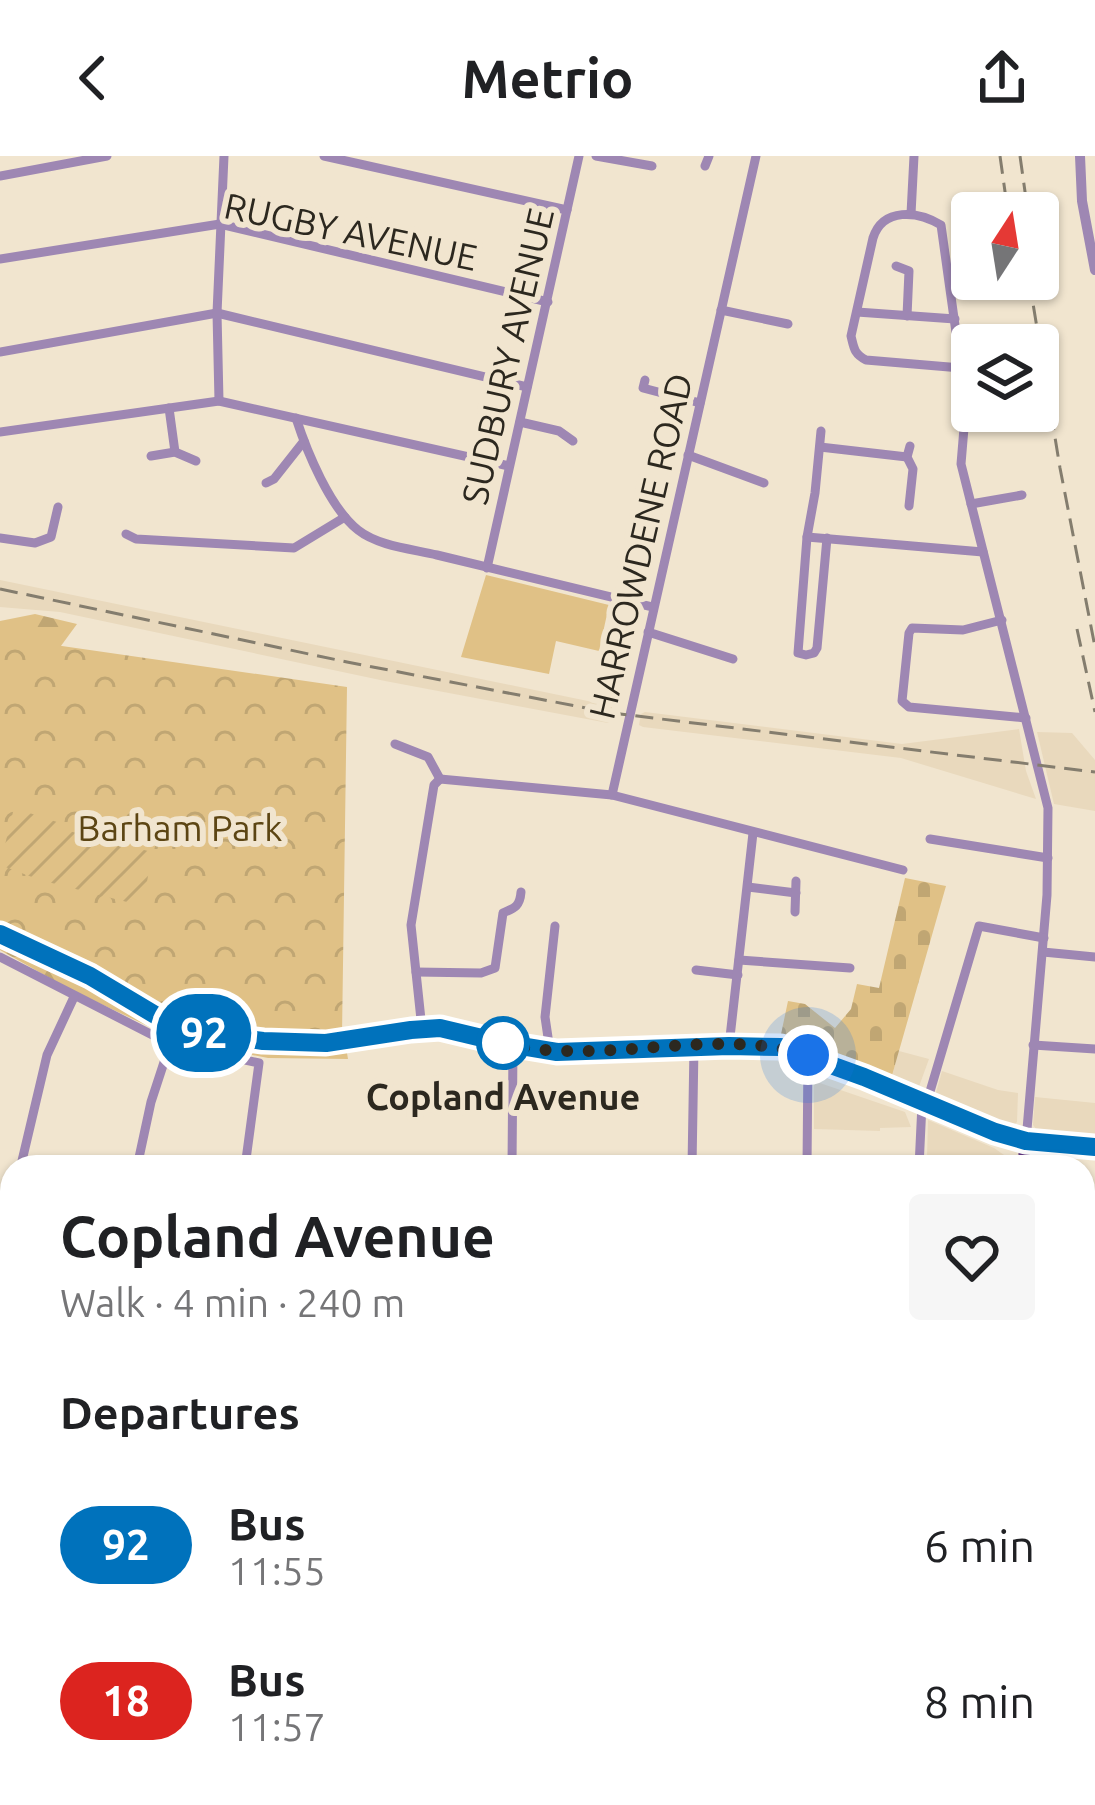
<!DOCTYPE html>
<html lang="en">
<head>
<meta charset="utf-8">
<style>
  :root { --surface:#fff; --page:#f6f6f6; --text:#202124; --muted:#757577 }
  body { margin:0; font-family:Ubuntu,sans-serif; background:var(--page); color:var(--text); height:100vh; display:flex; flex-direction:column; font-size:45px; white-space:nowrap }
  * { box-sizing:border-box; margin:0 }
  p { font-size:39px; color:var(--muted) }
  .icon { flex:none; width:66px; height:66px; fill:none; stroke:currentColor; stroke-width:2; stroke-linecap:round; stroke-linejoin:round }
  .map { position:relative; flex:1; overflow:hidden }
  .details { position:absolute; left:0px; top:999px; width:1095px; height:651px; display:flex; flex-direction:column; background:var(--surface); border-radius:36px 36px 0 0; box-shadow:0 3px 9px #0004 }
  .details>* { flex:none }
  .badge { padding:0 24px; border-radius:39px; font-size:42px; line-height:78px }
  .needle { width:78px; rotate:12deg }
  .fabs { position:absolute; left:951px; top:36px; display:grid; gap:24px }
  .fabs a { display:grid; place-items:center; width:108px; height:108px; border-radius:12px; background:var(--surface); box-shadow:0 3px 9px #0004; font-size:60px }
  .you { position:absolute; width:60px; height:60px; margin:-30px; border:9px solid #fff; border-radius:50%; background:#1a73e8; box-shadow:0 0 0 18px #1a73e833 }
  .map>.badge { position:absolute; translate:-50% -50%; box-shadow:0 0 0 6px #fff }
  h2 { padding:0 60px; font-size:45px; line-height:108px }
  .round { display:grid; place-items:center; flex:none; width:126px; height:126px; border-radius:12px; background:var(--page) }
  .head { display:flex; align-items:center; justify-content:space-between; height:204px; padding:0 60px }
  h1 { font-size:57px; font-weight:700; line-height:90px }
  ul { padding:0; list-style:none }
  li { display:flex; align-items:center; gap:36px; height:156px; padding:0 60px }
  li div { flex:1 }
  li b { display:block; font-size:45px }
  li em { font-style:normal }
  li .badge { min-width:132px; font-weight:700; text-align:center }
  header { display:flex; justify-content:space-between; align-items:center; height:156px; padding:0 60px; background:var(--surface); font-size:54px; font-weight:700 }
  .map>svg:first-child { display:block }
</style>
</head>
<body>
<header><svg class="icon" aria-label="back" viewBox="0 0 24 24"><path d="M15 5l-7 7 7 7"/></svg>Metrio<svg class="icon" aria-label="share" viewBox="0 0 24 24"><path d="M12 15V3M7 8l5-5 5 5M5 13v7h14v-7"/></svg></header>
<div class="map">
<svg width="1095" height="1649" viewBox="0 0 1095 1649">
  <defs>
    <pattern id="grass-dots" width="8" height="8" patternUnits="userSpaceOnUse" patternTransform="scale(3)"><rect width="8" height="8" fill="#e0c186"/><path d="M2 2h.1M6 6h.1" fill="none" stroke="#c0a673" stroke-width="1.8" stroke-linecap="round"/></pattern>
    <pattern id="forest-firs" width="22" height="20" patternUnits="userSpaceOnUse" patternTransform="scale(3)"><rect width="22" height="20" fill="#e0c186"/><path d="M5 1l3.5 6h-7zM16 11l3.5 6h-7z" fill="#c0a673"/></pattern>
    <pattern id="cemetery-stones" width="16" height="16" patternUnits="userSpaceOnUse" patternTransform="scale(3)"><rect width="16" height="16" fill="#e0c186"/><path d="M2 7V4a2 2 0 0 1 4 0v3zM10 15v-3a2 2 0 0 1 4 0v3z" fill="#c0a673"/></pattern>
    <pattern id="park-crowns" width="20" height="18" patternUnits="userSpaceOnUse" patternTransform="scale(3)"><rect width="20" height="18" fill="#e0c186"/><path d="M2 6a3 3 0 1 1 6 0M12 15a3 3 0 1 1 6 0" fill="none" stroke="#c0a673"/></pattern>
    <pattern id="garden-furrows" width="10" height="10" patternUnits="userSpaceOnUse" patternTransform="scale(3)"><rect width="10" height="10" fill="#e0c186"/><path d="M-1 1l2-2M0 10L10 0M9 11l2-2" fill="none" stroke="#c0a673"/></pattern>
  </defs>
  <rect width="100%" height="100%" fill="#f1e5cf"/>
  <!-- built -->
  <g fill="#e9d9bd">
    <polygon points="0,424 612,550 611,564 608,567 385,525 60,456 0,451"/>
    <polygon points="645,556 902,588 1019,573 1026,615 1036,643 901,602 643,571 639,569 641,558"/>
    <polygon points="1037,576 1072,577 1095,604 1095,655 1054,648"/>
    <polygon points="899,895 929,903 917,936 891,923"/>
    <polygon points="942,915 998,934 1018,937 1017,966 1014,969 1001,967 935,940"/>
    <polygon points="817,926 905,956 911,971 880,972 880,975 814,973 814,929"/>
    <polygon points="1035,941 1095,947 1095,981 1037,974 1033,969"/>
    <polygon points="928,964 994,992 1004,999 1011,1011 953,1011 927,1002"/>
  </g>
  <!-- grass -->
  <polygon fill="url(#grass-dots)" points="0,1570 12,1583 12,1638 61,1638 66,1649 0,1649"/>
  <!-- forest -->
  <g fill="url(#forest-firs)">
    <polygon points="35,458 77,468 58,494 0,492 0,465"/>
    <polygon points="0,785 95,832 154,868 152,872 71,834 0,794"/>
    <polygon points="172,878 258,893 347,897 348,903 268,902 183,886 169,882"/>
  </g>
  <!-- cemetery -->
  <polygon fill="url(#cemetery-stones)" points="905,722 946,730 891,923 819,893 780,883 788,845 805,848 835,872 851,853 857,828 879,832"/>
  <!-- park -->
  <g fill="url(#park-crowns)">
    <polygon points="0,476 62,490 347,531 342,879 226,872 183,862 95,810 0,767"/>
    <polygon points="207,1638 360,1638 358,1649 213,1649"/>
  </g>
  <!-- garden -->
  <polygon fill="url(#garden-furrows)" points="14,652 57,666 57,672 152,696 143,750 40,724 0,709"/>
  <!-- pitch -->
  <polygon fill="#e0c186" points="486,419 609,449 599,495 556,485 549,518 461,501"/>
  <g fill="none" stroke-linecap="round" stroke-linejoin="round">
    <!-- minor -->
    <g stroke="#9e87b3" stroke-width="9">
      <polyline points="324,0 567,54"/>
      <polyline points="596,0 652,10"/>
      <polyline points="705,10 709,0"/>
      <polyline points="0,20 107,0"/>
      <polyline points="911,58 914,0"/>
      <polyline points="0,103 220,68 548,146"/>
      <polyline points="896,110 909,115 907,160"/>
      <polyline points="721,154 788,168"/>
      <polyline points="857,156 955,163"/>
      <polyline points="0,196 217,157 527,231"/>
      <path d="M961,212L866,204C854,198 854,192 851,180L873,82C883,51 918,55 941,69L966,248L961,308L1048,652L1047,739L1026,985"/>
      <polyline points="645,224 643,232 700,247"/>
      <polyline points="219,245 217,157 224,0"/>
      <polyline points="169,252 175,296"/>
      <path d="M296,262C307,296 330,352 358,374C378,390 412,393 437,399C509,417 581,434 653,451"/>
      <polyline points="520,266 559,275 573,285"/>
      <polyline points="821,275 815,337 807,381 798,497 806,499 814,497 817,492 827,382"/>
      <polyline points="0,276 219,245 509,310"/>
      <polyline points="820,291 907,301"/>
      <polyline points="688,299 764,327"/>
      <polyline points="151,300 175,296 196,305"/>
      <polyline points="266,327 274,323 304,285"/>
      <polyline points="971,348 1022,339"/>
      <polyline points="909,350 913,313 907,301 910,290"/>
      <polyline points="126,378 136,383 294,392 345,361"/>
      <polyline points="807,381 983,396"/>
      <polyline points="0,382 35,387 51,381 58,351"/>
      <polyline points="487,412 579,0"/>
      <polyline points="1002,464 963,474 912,472 909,477 902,545 909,551 1026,562"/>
      <polyline points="648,476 733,503"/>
      <polyline points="395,588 428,601 440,623"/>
      <polyline points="440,623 612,639 903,714"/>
      <polyline points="612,639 756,0"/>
      <polyline points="930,683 1048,702"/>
      <polyline points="748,731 796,737"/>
      <polyline points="795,756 796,725"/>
      <polyline points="1043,796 1095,801"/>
      <polyline points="0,801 170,888 259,907 245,1011"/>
      <polyline points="739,804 850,812"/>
      <polyline points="696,814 738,819"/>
      <path d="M416,816L481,817L495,812L503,757C515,752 520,750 521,736"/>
      <polyline points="422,873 411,769 434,629 440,623"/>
      <polyline points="1033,889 1095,893"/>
      <polyline points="729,890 753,677"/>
      <polyline points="550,895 545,861 555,770"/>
      <polyline points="926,949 979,770 1044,782"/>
      <polyline points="21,1009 47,899 74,841"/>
      <polyline points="137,1011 151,946 170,888"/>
      <polyline points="512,1011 513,890"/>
      <polyline points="692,1011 694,890"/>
      <polyline points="807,1011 808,899"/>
      <polyline points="919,1011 922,948"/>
      <polyline points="1083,1096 1095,1096"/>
      <polyline points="0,1101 12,1106"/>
      <polyline points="0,1218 12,1219"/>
      <polyline points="1083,1279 1095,1278"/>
      <polyline points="1083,1482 1095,1484"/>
      <polyline points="439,1649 440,1638"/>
      <polyline points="562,1649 564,1638"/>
      <polyline points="672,1649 673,1638"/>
      <polyline points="783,1649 785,1638"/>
      <polyline points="887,1649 889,1638"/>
    </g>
    <!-- tertiary -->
    <polyline stroke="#9e87b3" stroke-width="10" points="1080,0 1082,45 1095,114"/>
    <!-- primary -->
    <g stroke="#623683" stroke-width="14">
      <polyline points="0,778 90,820 167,867 190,875 263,885 326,887 440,872 513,890 557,896 694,890 780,891 864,921 995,976 1040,987 1095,991"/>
      <polyline points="1025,1011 1026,985"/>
      <polyline points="0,1518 12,1531"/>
      <polyline points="90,1638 96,1649"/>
      <polyline points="1008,1649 1011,1638"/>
    </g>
    <!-- rail -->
    <g stroke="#847d6e" stroke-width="3" stroke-dasharray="18 9" stroke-linecap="butt">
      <polyline points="1000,0 1008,57"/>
      <polyline points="1020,0 1028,57"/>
      <polyline points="1029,123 1060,312 1095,491"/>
      <polyline points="0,433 347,506 612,557 1095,616"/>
      <polyline points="1077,473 1095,556"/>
      <polyline points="0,1365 12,1378"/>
      <polyline points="192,1638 197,1649"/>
    </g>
  </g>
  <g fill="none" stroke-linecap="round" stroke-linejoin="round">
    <!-- line casing -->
    <g stroke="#fff" stroke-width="27">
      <polyline id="line" points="0,778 90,820 167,866 190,875 263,885 326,887 411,874 440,872 503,887 557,896 729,890 781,891 864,921 995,976 1026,985 1095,991"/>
    </g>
    <!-- line -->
    <use href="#line" stroke="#0072bc" stroke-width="18"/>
    <!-- walk -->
    <path stroke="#2c281f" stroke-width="12" stroke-dasharray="0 21.6" d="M503,887C601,912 711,869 808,899"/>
  </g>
  <!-- markers -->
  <circle fill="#fff" stroke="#0072bc" stroke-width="6" cx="503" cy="887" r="24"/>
  <g text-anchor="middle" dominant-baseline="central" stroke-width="12" stroke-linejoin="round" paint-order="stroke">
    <!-- street labels -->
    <g font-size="36" fill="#2c281f" stroke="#f1e5cf">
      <text transform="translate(351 75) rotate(12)">RUGBY AVENUE</text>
      <text transform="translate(507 200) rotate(-77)">SUDBURY AVENUE</text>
      <text transform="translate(640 390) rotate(-77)">HARROWDENE ROAD</text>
    </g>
    <!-- park labels -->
    <g font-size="36" fill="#5c4513" stroke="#f1e5cf">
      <text x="180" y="671">Barham Park</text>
    </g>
    <!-- stop labels -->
    <g font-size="36" font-weight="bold" fill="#2c281f" stroke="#f1e5cf">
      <text x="503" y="940">Copland Avenue</text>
    </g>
  </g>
</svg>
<div class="fabs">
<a><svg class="needle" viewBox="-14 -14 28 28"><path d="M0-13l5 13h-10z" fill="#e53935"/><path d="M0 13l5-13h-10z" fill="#757577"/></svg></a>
<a><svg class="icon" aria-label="layers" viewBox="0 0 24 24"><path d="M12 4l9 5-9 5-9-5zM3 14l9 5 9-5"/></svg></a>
</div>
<div class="you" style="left:808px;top:899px"></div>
<b class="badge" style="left:204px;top:877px;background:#0072bc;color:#fff">92</b>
<section class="details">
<div class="head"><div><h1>Copland Avenue</h1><p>Walk · 4 min · 240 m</p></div><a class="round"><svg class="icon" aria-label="heart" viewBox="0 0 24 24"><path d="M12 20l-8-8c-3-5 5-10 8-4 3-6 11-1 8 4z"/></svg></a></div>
<h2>Departures</h2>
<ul>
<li><span class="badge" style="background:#0072bc;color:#fff">92</span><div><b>Bus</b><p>11:55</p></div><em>6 min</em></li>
<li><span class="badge" style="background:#dc241f;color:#fff">18</span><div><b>Bus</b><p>11:57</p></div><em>8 min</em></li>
</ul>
</section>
</div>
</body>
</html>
